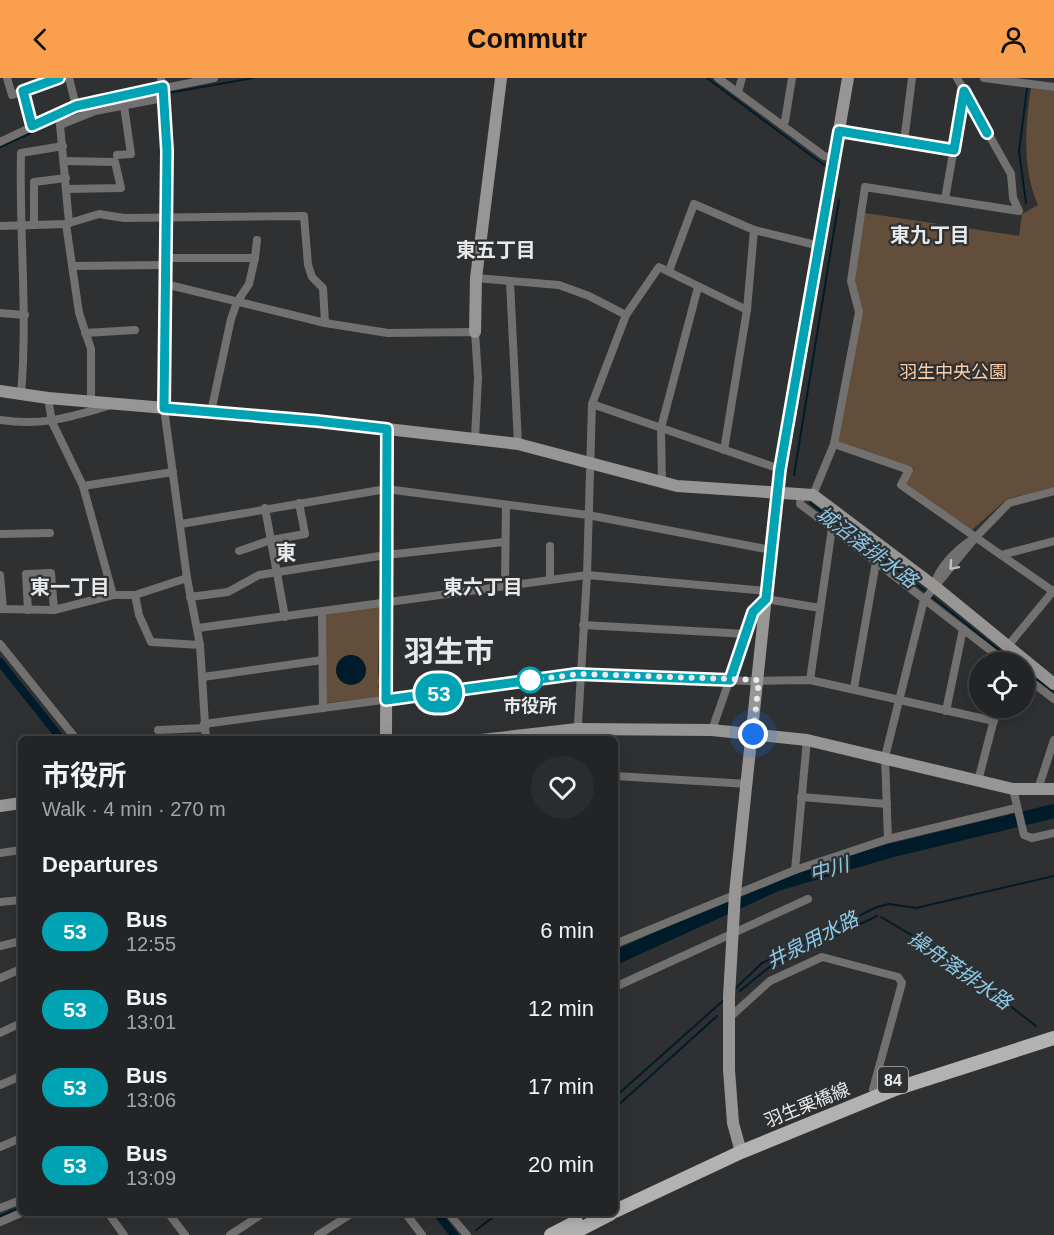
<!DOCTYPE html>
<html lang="en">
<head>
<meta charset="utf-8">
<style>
  :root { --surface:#222426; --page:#2a2c2e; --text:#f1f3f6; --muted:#a2a4a7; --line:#3f4143; --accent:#fa9f4e }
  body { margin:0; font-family:Helvetica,"Noto Sans JP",sans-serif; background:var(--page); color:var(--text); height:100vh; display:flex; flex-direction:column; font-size:22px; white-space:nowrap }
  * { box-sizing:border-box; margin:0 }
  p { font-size:20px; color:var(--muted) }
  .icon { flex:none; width:33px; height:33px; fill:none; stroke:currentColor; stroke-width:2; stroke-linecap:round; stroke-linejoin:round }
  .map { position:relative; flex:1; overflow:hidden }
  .drawer { position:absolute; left:18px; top:658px; width:600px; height:480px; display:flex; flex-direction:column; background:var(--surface); border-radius:9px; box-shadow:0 3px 15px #0003,0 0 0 2px var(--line) }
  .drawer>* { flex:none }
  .badge { padding:0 12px; border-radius:20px; font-size:21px; line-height:39px }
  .tools { position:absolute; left:969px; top:574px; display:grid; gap:12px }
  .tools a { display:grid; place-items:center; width:66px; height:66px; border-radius:50%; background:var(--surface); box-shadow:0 3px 15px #0003,0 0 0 2px var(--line); font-size:30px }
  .you { position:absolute; width:30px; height:30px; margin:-15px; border:4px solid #fff; border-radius:50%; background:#1a73e8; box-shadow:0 0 0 9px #1a73e833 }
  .map>.badge { position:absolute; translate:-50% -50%; box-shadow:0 0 0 3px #fff }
  h2 { padding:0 24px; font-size:22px; line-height:54px }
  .round { display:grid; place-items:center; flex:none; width:63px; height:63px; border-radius:32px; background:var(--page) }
  .head { display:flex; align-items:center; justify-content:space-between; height:102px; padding:0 24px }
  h1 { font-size:28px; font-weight:700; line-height:45px }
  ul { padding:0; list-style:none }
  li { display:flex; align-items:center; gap:18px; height:78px; padding:0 24px }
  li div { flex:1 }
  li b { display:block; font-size:22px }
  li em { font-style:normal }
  li .badge { min-width:66px; font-weight:700; text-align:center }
  header { display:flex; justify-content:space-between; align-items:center; height:78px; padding:0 24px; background:var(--accent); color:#111; font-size:27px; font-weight:700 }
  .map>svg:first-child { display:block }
</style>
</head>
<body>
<header><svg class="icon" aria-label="back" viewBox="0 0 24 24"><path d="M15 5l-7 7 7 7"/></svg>Commutr<svg class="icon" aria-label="person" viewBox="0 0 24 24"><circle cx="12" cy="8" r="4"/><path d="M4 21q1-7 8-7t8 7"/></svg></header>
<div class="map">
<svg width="1054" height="1157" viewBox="0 0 1054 1157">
  <rect width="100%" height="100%" fill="#2e3032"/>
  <!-- green -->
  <g fill="#634d3b">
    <path d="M1031,10L1054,13V409L1007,421L972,452L905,405L914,390L837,363L861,234L854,203L865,135L1019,158L1022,136L1038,127C1022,91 1025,48 1031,10Z"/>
    <polygon points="380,527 378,596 381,602 378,609 381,615 378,619 327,625 324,537"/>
  </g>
  <!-- water -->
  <circle fill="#001b29" cx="351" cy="592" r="15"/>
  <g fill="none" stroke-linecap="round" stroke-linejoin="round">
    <!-- stream -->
    <g stroke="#001b29" stroke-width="2">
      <polyline points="707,0 824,87"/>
      <polyline points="168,15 253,0"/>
      <polyline points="118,25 159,17"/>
      <polyline points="80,33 91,30"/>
      <polyline points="0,69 77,34"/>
      <polyline points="1026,125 1019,73 1027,11"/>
      <polyline points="794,397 839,122"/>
      <polyline points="810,425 925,513"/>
      <polyline points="931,518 1009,580"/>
      <polyline points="1014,584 1015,585"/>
      <polyline points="1024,592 1054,614"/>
      <polyline points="881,839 942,875 1036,948"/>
      <polyline points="735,911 762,885 877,829 889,826 916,830 1054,798"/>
      <polyline points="740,913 768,890 877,838"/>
      <polyline points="615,1019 725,921"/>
      <polyline points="615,1030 717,938"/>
      <polyline points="0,1138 21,1129"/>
      <polyline points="476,1152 497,1136"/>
    </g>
    <!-- canal -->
    <g stroke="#001b29" stroke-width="8">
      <polyline points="0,584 62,662"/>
      <polyline points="438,1136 454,1157"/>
    </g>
    <!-- river -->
    <polyline stroke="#001b29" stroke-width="14" points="615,880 777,806 889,773 1054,733"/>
    <!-- street -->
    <g stroke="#727170" stroke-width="8">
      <polyline points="7,0 12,17 59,0"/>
      <polyline points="69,0 76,28"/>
      <polyline points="161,0 167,73 164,330 187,500 200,567 206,662"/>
      <polyline points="718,0 824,78 834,80"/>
      <polyline points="984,0 1054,9"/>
      <polyline points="23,13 32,48"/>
      <polyline points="738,14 742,0"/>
      <polyline points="782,47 785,43 792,0"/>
      <polyline points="839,53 954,72"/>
      <polyline points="0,64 76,28 214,0"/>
      <polyline points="904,64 912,0"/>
      <polyline points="117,77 131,76 124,28"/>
      <polyline points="64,83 115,84 121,110 67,111"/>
      <polyline points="945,121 964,13"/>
      <polyline points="69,145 60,47 95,33 163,20"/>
      <polyline points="66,146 79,235 91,271 91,324"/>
      <polyline points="34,147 34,104 66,100"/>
      <polyline points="0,148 66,146 99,136 124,140 304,138 308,187 312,199 323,210 325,245"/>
      <polyline points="165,180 255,180 257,162"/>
      <polyline points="72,188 165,187"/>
      <polyline points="669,193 694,126 754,152 820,168"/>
      <polyline points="476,200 559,207 589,218 626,237"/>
      <polyline points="510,204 518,366"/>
      <polyline points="165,206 325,245 388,255 475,254 478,299 475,361"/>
      <polyline points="0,235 25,237"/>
      <polyline points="85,255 135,252"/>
      <path d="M21,316C28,236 19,156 21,75L63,68"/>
      <polyline points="48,320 52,344 83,408 113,517"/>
      <polyline points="592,326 780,391"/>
      <polyline points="211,334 231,241 237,224 249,206 255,180"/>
      <path d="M0,342C44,348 66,340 108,328"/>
      <polyline points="834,366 909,392 901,407 1054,514"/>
      <polyline points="724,372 747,232 754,152"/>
      <polyline points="662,405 661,350 698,209"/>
      <polyline points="83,408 173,394"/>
      <polyline points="801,417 800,426 832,450 810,602"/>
      <polyline points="813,417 834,366 859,234 851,203 865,109 1019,133 1013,120 1011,96 957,0"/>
      <polyline points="265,430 285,539"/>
      <polyline points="181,446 386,411 588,437 771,472"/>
      <polyline points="832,450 1007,585"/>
      <polyline points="0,456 50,455"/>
      <polyline points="975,460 1009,425 1054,413"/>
      <polyline points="550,468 550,501"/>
      <polyline points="239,473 271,462 305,456 299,425"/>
      <polyline points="1001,477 1054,463"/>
      <polyline points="0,497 3,531"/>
      <polyline points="505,507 506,427"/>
      <polyline points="135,517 139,537 151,564 200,567"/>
      <polyline points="190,519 228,514 259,497 386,477 504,464"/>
      <polyline points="0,531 54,532 113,517 135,517 187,500"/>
      <polyline points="28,532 26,496 51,495 54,532"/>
      <polyline points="322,534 323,630"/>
      <polyline points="583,547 747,556"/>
      <polyline points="198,550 587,497 767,513"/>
      <polyline points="0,566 77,662"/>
      <polyline points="1007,569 1054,512"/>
      <polyline points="1024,598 1054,621"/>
      <polyline points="203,599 322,582"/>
      <polyline points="854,610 876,484"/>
      <polyline points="946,633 963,551"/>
      <polyline points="204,646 577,596 749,603 810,602 994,643"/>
      <polyline points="158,652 205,650"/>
      <polyline points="712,652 753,534 766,521 820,530"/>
      <polyline points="577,662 587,497 592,326 626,237 659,189 747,232"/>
      <polyline points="615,698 748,706"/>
      <polyline points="978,703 997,630"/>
      <polyline points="1013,711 1024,757 1032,760 1054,755"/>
      <polyline points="1038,711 1054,662"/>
      <polyline points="801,719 887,726"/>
      <polyline points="888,761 1016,730"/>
      <polyline points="0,775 21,772"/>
      <polyline points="795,792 807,662"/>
      <polyline points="0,824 21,822"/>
      <path d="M615,866L795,792L888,761L885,679L924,522L975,460C959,469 938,489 934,508"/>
      <polyline points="0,868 21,863"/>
      <polyline points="0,900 21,891"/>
      <polyline points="615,909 808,821"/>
      <polyline points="729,940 770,903 822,879 898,899 902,905 873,1011"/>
      <polyline points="0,955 21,945"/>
      <polyline points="0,1007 21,998"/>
      <polyline points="0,1069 21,1060"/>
      <polyline points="0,1130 21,1122"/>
      <polyline points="109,1136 124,1157"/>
      <polyline points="169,1136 185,1157"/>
      <polyline points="406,1136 422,1157"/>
      <polyline points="449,1136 467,1157"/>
      <polyline points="0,1144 21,1135"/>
      <polyline points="230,1157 262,1136"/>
      <polyline points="318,1157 351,1136"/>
    </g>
    <!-- secondary -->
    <g stroke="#989694" stroke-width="12">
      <polyline points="475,254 476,200 501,0"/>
      <polyline points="0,313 48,320 317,343 518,366 677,408 813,417 934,508 1054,606"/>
      <polyline points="386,662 387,351"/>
      <polyline points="481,662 577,651 712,652 807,662 1013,711 1054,711"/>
      <polyline points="0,728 21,725"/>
      <polyline points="741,1074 733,1045 729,992 729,918 735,815 777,413 848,0"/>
    </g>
    <!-- primary -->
    <g stroke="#b4b2b0" stroke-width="14">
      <polyline points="615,1133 741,1074 895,1011 1054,960"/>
      <polyline points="551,1157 576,1144"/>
      <polyline points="569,1157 610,1136"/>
    </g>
  </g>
  <!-- one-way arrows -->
  <defs><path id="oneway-chevron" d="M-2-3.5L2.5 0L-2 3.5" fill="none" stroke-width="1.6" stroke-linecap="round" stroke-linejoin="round" transform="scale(1.5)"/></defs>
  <use stroke="#bfbfbf" href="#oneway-chevron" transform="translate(953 488) rotate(131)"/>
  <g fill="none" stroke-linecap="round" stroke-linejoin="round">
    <!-- line casing -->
    <g stroke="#fff" stroke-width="14">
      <polyline id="line" points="59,0 23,13 32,48 76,28 163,9 167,73 164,330 317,343 387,351 386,622 576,596 730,602 753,534 766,521 780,391 839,53 954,72 964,13 987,55"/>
    </g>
    <!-- line -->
    <use href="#line" stroke="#00a3b4" stroke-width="9"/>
    <!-- walk -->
    <polyline stroke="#e8e9ea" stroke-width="6" stroke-dasharray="0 10.8" points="530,602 580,596 759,602 753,656"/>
  </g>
  <!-- markers -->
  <circle fill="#fff" stroke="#00a3b4" stroke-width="3" cx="530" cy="602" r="12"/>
  <g text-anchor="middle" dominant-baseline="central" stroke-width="4.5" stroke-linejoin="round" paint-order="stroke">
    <!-- shield labels -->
    <rect fill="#2e3032" stroke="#b0b2b3" stroke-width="1.5" x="878" y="989" width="30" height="26" rx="4.5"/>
    <g font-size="16" font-weight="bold" fill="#e8e9ea">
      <text x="893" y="1002">84</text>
    </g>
    <!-- park labels -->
    <g font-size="18" fill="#fecda5" stroke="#2e3032">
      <text x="953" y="294">羽生中央公園</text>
    </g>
    <!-- stop labels -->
    <g font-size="18" font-weight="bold" fill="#e8e9ea" stroke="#2e3032">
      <text x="530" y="628">市役所</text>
    </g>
    <!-- street labels -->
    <g font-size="18" fill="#e8e9ea" stroke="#2e3032">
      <text transform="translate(807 1027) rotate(-22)">羽生栗橋線</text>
    </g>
    <!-- neighbourhood labels -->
    <g font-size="20" font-weight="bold" fill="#e8e9ea" stroke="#2e3032">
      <text x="930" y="157">東九丁目</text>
      <text x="496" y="172">東五丁目</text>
      <text x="70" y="509">東一丁目</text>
      <text x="483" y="509">東六丁目</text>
    </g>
    <!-- water labels -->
    <g font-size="20" font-style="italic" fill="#8ccae8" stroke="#2e3032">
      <text transform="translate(867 469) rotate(37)">城沼落排水路</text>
      <text transform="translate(829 791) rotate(-16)">中川</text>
      <text transform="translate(812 862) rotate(-27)">井泉用水路</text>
      <text transform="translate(960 892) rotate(35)">操舟落排水路</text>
    </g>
    <!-- quarter labels -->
    <g font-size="21" font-weight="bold" fill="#e8e9ea" stroke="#2e3032">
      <text x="286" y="474">東</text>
    </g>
    <!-- town labels -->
    <g font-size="30" font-weight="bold" fill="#e8e9ea" stroke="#2e3032">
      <text x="449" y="573">羽生市</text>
    </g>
  </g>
</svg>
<div class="tools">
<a><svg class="icon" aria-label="locate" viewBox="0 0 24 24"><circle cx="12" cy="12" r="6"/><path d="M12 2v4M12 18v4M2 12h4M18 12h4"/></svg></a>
</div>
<div class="you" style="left:753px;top:656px"></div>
<b class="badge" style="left:439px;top:615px;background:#00a3b4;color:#fff">53</b>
<section class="drawer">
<div class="head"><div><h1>市役所</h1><p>Walk · 4 min · 270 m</p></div><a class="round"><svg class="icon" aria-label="heart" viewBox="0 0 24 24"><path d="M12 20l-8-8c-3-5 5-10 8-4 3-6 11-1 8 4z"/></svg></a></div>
<h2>Departures</h2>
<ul>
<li><span class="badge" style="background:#00a3b4;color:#fff">53</span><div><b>Bus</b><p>12:55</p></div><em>6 min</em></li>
<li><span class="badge" style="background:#00a3b4;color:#fff">53</span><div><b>Bus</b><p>13:01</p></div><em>12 min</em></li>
<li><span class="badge" style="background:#00a3b4;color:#fff">53</span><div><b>Bus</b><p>13:06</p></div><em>17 min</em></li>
<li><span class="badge" style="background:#00a3b4;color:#fff">53</span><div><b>Bus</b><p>13:09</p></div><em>20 min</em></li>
</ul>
</section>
</div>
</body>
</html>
